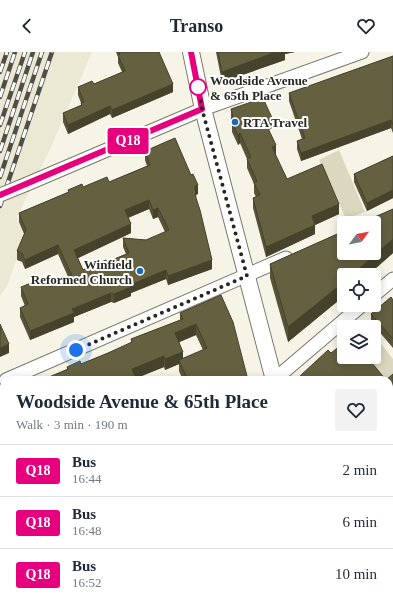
<!DOCTYPE html>
<html lang="en">
<head>
<meta charset="utf-8">
<style>
  :root { --surface:#fff; --page:#f2f2f3; --text:#1f2937; --muted:#747a83; --line:#e0e1e3 }
  body { margin:0; font-family:"Times New Roman",serif; background:var(--page); color:var(--text); height:100vh; display:flex; flex-direction:column; font-size:15px; white-space:nowrap }
  * { box-sizing:border-box; margin:0 }
  p { font-size:13px; color:var(--muted) }
  .icon { flex:none; width:22px; height:22px; fill:none; stroke:currentColor; stroke-width:2; stroke-linecap:round; stroke-linejoin:round }
  .map { position:relative; flex:1; overflow:hidden }
  .drawer { position:absolute; left:0px; top:324px; width:393px; height:232px; display:flex; flex-direction:column; background:var(--surface); border-radius:12px 12px 0 0; box-shadow:0 2px 10px #0003 }
  .drawer>* { flex:none }
  .badge { padding:0 8px; border-radius:3px; font-size:14px; line-height:26px }
  .needle { width:26px; rotate:58deg }
  .controls { position:absolute; left:337px; top:164px; display:grid; gap:8px }
  .controls a { display:grid; place-items:center; width:44px; height:44px; border-radius:4px; background:var(--surface); box-shadow:0 2px 10px #0003; font-size:20px }
  .you { position:absolute; width:20px; height:20px; margin:-10px; border:3px solid #fff; border-radius:50%; background:#1a73e8; box-shadow:0 0 0 6px #1a73e833 }
  .map>.badge { position:absolute; translate:-50% -50%; box-shadow:0 0 0 2px #fff }
  .round { display:grid; place-items:center; flex:none; width:42px; height:42px; border-radius:4px; background:var(--page) }
  .overview { display:flex; align-items:center; justify-content:space-between; height:68px; padding:0 16px }
  h1 { font-size:19px; font-weight:700; line-height:30px }
  ul { padding:0; list-style:none }
  li { display:flex; align-items:center; gap:12px; height:52px; padding:0 16px; border-top:1px solid var(--line) }
  li div { flex:1 }
  li b { display:block; font-size:15px }
  li em { font-style:normal }
  li .badge { min-width:44px; font-weight:700; text-align:center }
  header { display:flex; justify-content:space-between; align-items:center; height:52px; padding:0 16px; background:var(--surface); font-size:18px; font-weight:700 }
  .map>svg:first-child { display:block }
</style>
</head>
<body>
<header><svg class="icon" aria-label="back" viewBox="0 0 24 24"><path d="M15 5l-7 7 7 7"/></svg>Transo<svg class="icon" aria-label="heart" viewBox="0 0 24 24"><path d="M12 20l-8-8c-3-5 5-10 8-4 3-6 11-1 8 4z"/></svg></header>
<div class="map">
<svg width="393" height="556" viewBox="0 0 393 556">
  <rect width="100%" height="100%" fill="#f5f4e6"/>
  <!-- built -->
  <polygon fill="#ebe9d4" points="0,0 92,0 51,95 17,165 24,187 7,234 0,244"/>
  <!-- green -->
  <g fill="#dbd8bf">
    <polygon points="339,98 365,160 346,167 319,108"/>
    <polygon points="374,283 393,307 393,326 384,328 365,305 374,305"/>
    <polygon points="168,552 234,552 225,556 170,556"/>
  </g>
  <g fill="none" stroke-linecap="round" stroke-linejoin="round">
    <!-- minor casing -->
    <g stroke="#7a786c" stroke-width="15">
      <g id="minor">
        <polyline points="27,132 203,57 362,0"/>
        <polyline points="374,243 393,227"/>
        <polyline points="6,328 286,206"/>
        <polyline points="274,328 362,253"/>
        <polyline points="0,347 4,357"/>
        <polyline points="389,436 393,433"/>
        <polyline points="83,552 85,556"/>
      </g>
    </g>
    <!-- tertiary casing -->
    <g stroke="#7a786c" stroke-width="18">
      <g id="tertiary">
        <polyline points="191,0 203,57 274,328"/>
        <polyline points="332,552 333,556"/>
      </g>
    </g>
    <!-- motorway casing -->
    <g stroke="#7a786c" stroke-width="24">
      <g id="motorway">
        <polyline points="0,440 4,441"/>
        <polyline points="0,457 4,457"/>
        <polyline points="0,480 4,481"/>
        <polyline points="0,512 4,511"/>
        <polyline points="389,532 393,533"/>
        <polyline points="369,552 389,556"/>
      </g>
    </g>
    <!-- minor -->
    <use href="#minor" stroke="#fff" stroke-width="13"/>
    <!-- tertiary -->
    <use href="#tertiary" stroke="#fff" stroke-width="16"/>
    <!-- motorway -->
    <use href="#motorway" stroke="#fff" stroke-width="22"/>
    <!-- rail casing -->
    <g stroke="#4f4f48" stroke-width="4.5">
      <g id="rail">
        <polyline points="0,20 7,0"/>
        <polyline points="0,45 15,0"/>
        <polyline points="0,73 25,0"/>
        <polyline points="0,99 33,0"/>
        <polyline points="0,125 42,0"/>
        <polyline points="0,154 52,0"/>
      </g>
    </g>
    <!-- rail -->
    <use href="#rail" stroke="#fff" stroke-width="3" stroke-dasharray="9" stroke-linecap="butt"/>
    <!-- minor-bridge casing -->
    <g stroke="#7a786c" stroke-width="15" stroke-linecap="butt">
      <polyline id="minor-bridge" points="0,143 27,132"/>
    </g>
    <!-- minor-bridge -->
    <use href="#minor-bridge" stroke="#fff" stroke-width="13"/>
  </g>
  <!-- wall -->
  <g fill="#565337" fill-rule="evenodd">
    <polygon points="116,0 159,0 173,40 112,66 110,62 68,82 63,70 63,61 81,53 81,51 78,43 78,35 94,32 122,20 118,11 118,5"/>
    <polygon points="216,0 295,0 285,2 285,8 222,30"/>
    <polygon points="393,4 393,81 391,76 301,109 297,97 297,89 302,87 289,49 289,41"/>
    <polygon points="231,57 272,76 269,78 275,103 287,127 339,162 315,173 315,182 266,205 253,156 253,146 256,145 254,141 254,132 247,116 247,107 240,91 238,93 232,80 232,70 231,67"/>
    <path d="M145,99L198,142L195,143L196,146L212,217L168,233L166,227L131,241V244L114,251L111,250L74,265V270L30,288L20,265V256L25,254L21,244V235H49L69,227L58,202L25,217L22,210L17,208V199L24,182L19,170V161L68,140V138L109,130L147,114L145,108ZM149,157L153,167L158,165L165,180L146,188L123,186V195L126,202L107,210L83,218L78,206L131,181L128,166Z"/>
    <polygon points="393,104 393,146 367,159 354,130 354,122"/>
    <polygon points="393,157 393,201 368,223 344,223 344,244 288,290 270,226 270,212"/>
    <path d="M221,243L248,328L182,326L179,319V312L165,318L164,315L136,326V328H42L67,318V315L81,312L108,301L131,291V287L180,268V261ZM196,283L203,298L183,307L179,290Z"/>
    <polygon points="393,248 393,296 371,270 371,262"/>
    <polygon points="12,552 50,552 52,555 62,556 12,556"/>
    <polygon points="121,552 169,552 171,556 123,556"/>
  </g>
  <!-- shaded-wall -->
  <g fill="#46432d">
    <polygon points="276,0 295,0 285,2 285,8 222,30 222,20"/>
    <polygon points="173,32 173,40 112,66 112,58"/>
    <polygon points="110,54 110,62 68,82 68,73"/>
    <polygon points="272,66 272,76 265,79 265,70"/>
    <polygon points="391,68 391,76 301,109 301,101"/>
    <polygon points="240,81 240,91 238,93 238,83"/>
    <polygon points="276,93 276,103 272,105 272,95"/>
    <polygon points="198,133 198,142 195,143 195,134"/>
    <polygon points="393,138 393,146 367,159 367,151"/>
    <polygon points="149,148 149,157 125,167 125,158"/>
    <polygon points="339,152 339,162 315,173 315,182 266,205 266,195 312,164"/>
    <polygon points="158,156 158,165 153,167 153,158"/>
    <polygon points="131,172 131,181 74,208 74,198"/>
    <polygon points="393,187 393,201 368,223 352,223"/>
    <polygon points="58,193 58,202 25,217 25,208"/>
    <polygon points="212,208 212,217 168,233 168,224"/>
    <polygon points="166,218 166,227 131,241 131,244 114,251 114,242 130,233"/>
    <polygon points="344,230 344,244 288,290 288,275"/>
    <polygon points="111,241 111,250 74,265 74,270 30,288 30,279 72,257"/>
    <polygon points="196,272 196,283 175,292 175,281"/>
    <polygon points="9,292 9,301 0,305 0,296"/>
    <polygon points="183,300 183,311 179,308 179,312 165,318 165,307"/>
    <polygon points="164,304 164,315 132,328 132,317"/>
    <polygon points="393,395 393,403 389,407 389,398"/>
    <polygon points="393,494 393,503 389,506 389,498"/>
    <polygon points="35,553 35,556 30,556"/>
  </g>
  <!-- building -->
  <g fill="#646040" stroke="#46432d" fill-rule="evenodd">
    <polygon points="119,0 159,0 173,32 112,58 110,54 68,73 63,61 82,53 81,51 84,50 78,35 92,29 94,32 125,19 118,3 120,2"/>
    <polygon points="218,0 276,0 222,20"/>
    <polygon points="393,4 393,73 391,68 301,101 297,89 305,86 289,41"/>
    <polygon points="263,46 272,66 265,70 276,93 272,95 287,127 322,112 339,152 312,164 315,173 266,195 253,146 260,143 254,131 257,129 247,107 251,105 240,81 238,83 232,70 234,69 231,57"/>
    <path d="M175,86L191,123L193,122L198,133L195,134L196,146L200,158L212,208L168,224L166,218L130,233L131,235L114,242L111,241L72,257L74,261L30,279L20,256L28,252L21,235L46,225L49,235L73,226L58,193L25,208L22,201L17,199L26,178L19,161L69,140L68,138L82,132L83,135L107,125L109,130L150,113L145,99ZM149,148L153,158L158,156L169,178L146,188L123,186L129,201L107,210L106,208L83,218L74,198L131,172L125,158Z"/>
    <polygon points="393,104 393,138 367,151 354,122"/>
    <polygon points="393,157 393,187 352,223 344,223 344,230 288,275 270,212 344,179 344,201 374,201 374,171 361,171"/>
    <polygon points="221,243 233,270 248,328 176,328 186,324 179,308 207,296 196,272 175,281 183,300 165,307 164,304 132,317 136,327 134,328 114,328 113,326 108,328 42,328 68,317 67,315 80,309 81,312 108,301 132,290 131,287 183,267 180,261"/>
    <polygon points="391,245 393,248 393,287 371,262"/>
    <polygon points="0,272 9,292 0,296"/>
    <polygon points="344,291 344,305 367,305 386,328 393,322 393,395 389,398 389,328 301,328 300,324 328,298 331,301"/>
    <polygon points="393,454 393,494 389,498 389,457"/>
    <polygon points="13,552 50,552 52,555 60,552 62,556 37,556 35,553 30,556 15,556"/>
    <polygon points="125,552 169,552 171,556 127,556"/>
  </g>
  <g fill="none" stroke-linecap="round" stroke-linejoin="round">
    <!-- line casing -->
    <g stroke="#fff" stroke-width="9">
      <polyline id="line" points="0,143 202,57 191,0"/>
    </g>
    <!-- line -->
    <use href="#line" stroke="#e6007e" stroke-width="6"/>
    <!-- walk -->
    <polyline stroke="#272722" stroke-width="4" stroke-dasharray="0 7.2" points="76,298 247,224 202,57 198,32 198,35"/>
  </g>
  <!-- markers -->
  <circle fill="#fff" stroke="#e6007e" stroke-width="2" cx="198" cy="35" r="8"/>
  <g fill="#196bb9" stroke="#fff" stroke-width="1.5">
    <circle cx="235" cy="70" r="4"/>
    <circle cx="140" cy="219" r="4"/>
  </g>
  <g text-anchor="middle" dominant-baseline="central" stroke-width="4" stroke-linejoin="round" paint-order="stroke">
    <!-- stop labels -->
    <g font-size="13" font-weight="bold" fill="#272722" stroke="#fff" text-anchor="start">
      <text x="210" y="28">Woodside Avenue<tspan x="210" dy="15">&amp; 65th Place</tspan></text>
    </g>
    <!-- poi labels -->
    <g font-size="13" font-weight="bold" fill="#272722" stroke="#fff" text-anchor="start">
      <text x="243" y="70">RTA Travel</text>
      <text x="132" y="212" text-anchor="end">Winfield<tspan x="132" dy="15">Reformed Church</tspan></text>
    </g>
  </g>
</svg>
<div class="controls">
<a><svg class="needle" viewBox="-14 -14 28 28"><path d="M0-13l5 13h-10z" fill="#e53935"/><path d="M0 13l5-13h-10z" fill="#747a83"/></svg></a>
<a><svg class="icon" aria-label="locate" viewBox="0 0 24 24"><circle cx="12" cy="12" r="6"/><path d="M12 2v4M12 18v4M2 12h4M18 12h4"/></svg></a>
<a><svg class="icon" aria-label="layers" viewBox="0 0 24 24"><path d="M12 4l9 5-9 5-9-5zM3 14l9 5 9-5"/></svg></a>
</div>
<div class="you" style="left:76px;top:298px"></div>
<b class="badge" style="left:128px;top:89px;background:#e6007e;color:#fff">Q18</b>
<section class="drawer">
<div class="overview"><div><h1>Woodside Avenue &amp; 65th Place</h1><p>Walk · 3 min · 190 m</p></div><a class="round"><svg class="icon" aria-label="heart" viewBox="0 0 24 24"><path d="M12 20l-8-8c-3-5 5-10 8-4 3-6 11-1 8 4z"/></svg></a></div>
<ul>
<li><span class="badge" style="background:#e6007e;color:#fff">Q18</span><div><b>Bus</b><p>16:44</p></div><em>2 min</em></li>
<li><span class="badge" style="background:#e6007e;color:#fff">Q18</span><div><b>Bus</b><p>16:48</p></div><em>6 min</em></li>
<li><span class="badge" style="background:#e6007e;color:#fff">Q18</span><div><b>Bus</b><p>16:52</p></div><em>10 min</em></li>
</ul>
</section>
</div>
</body>
</html>
